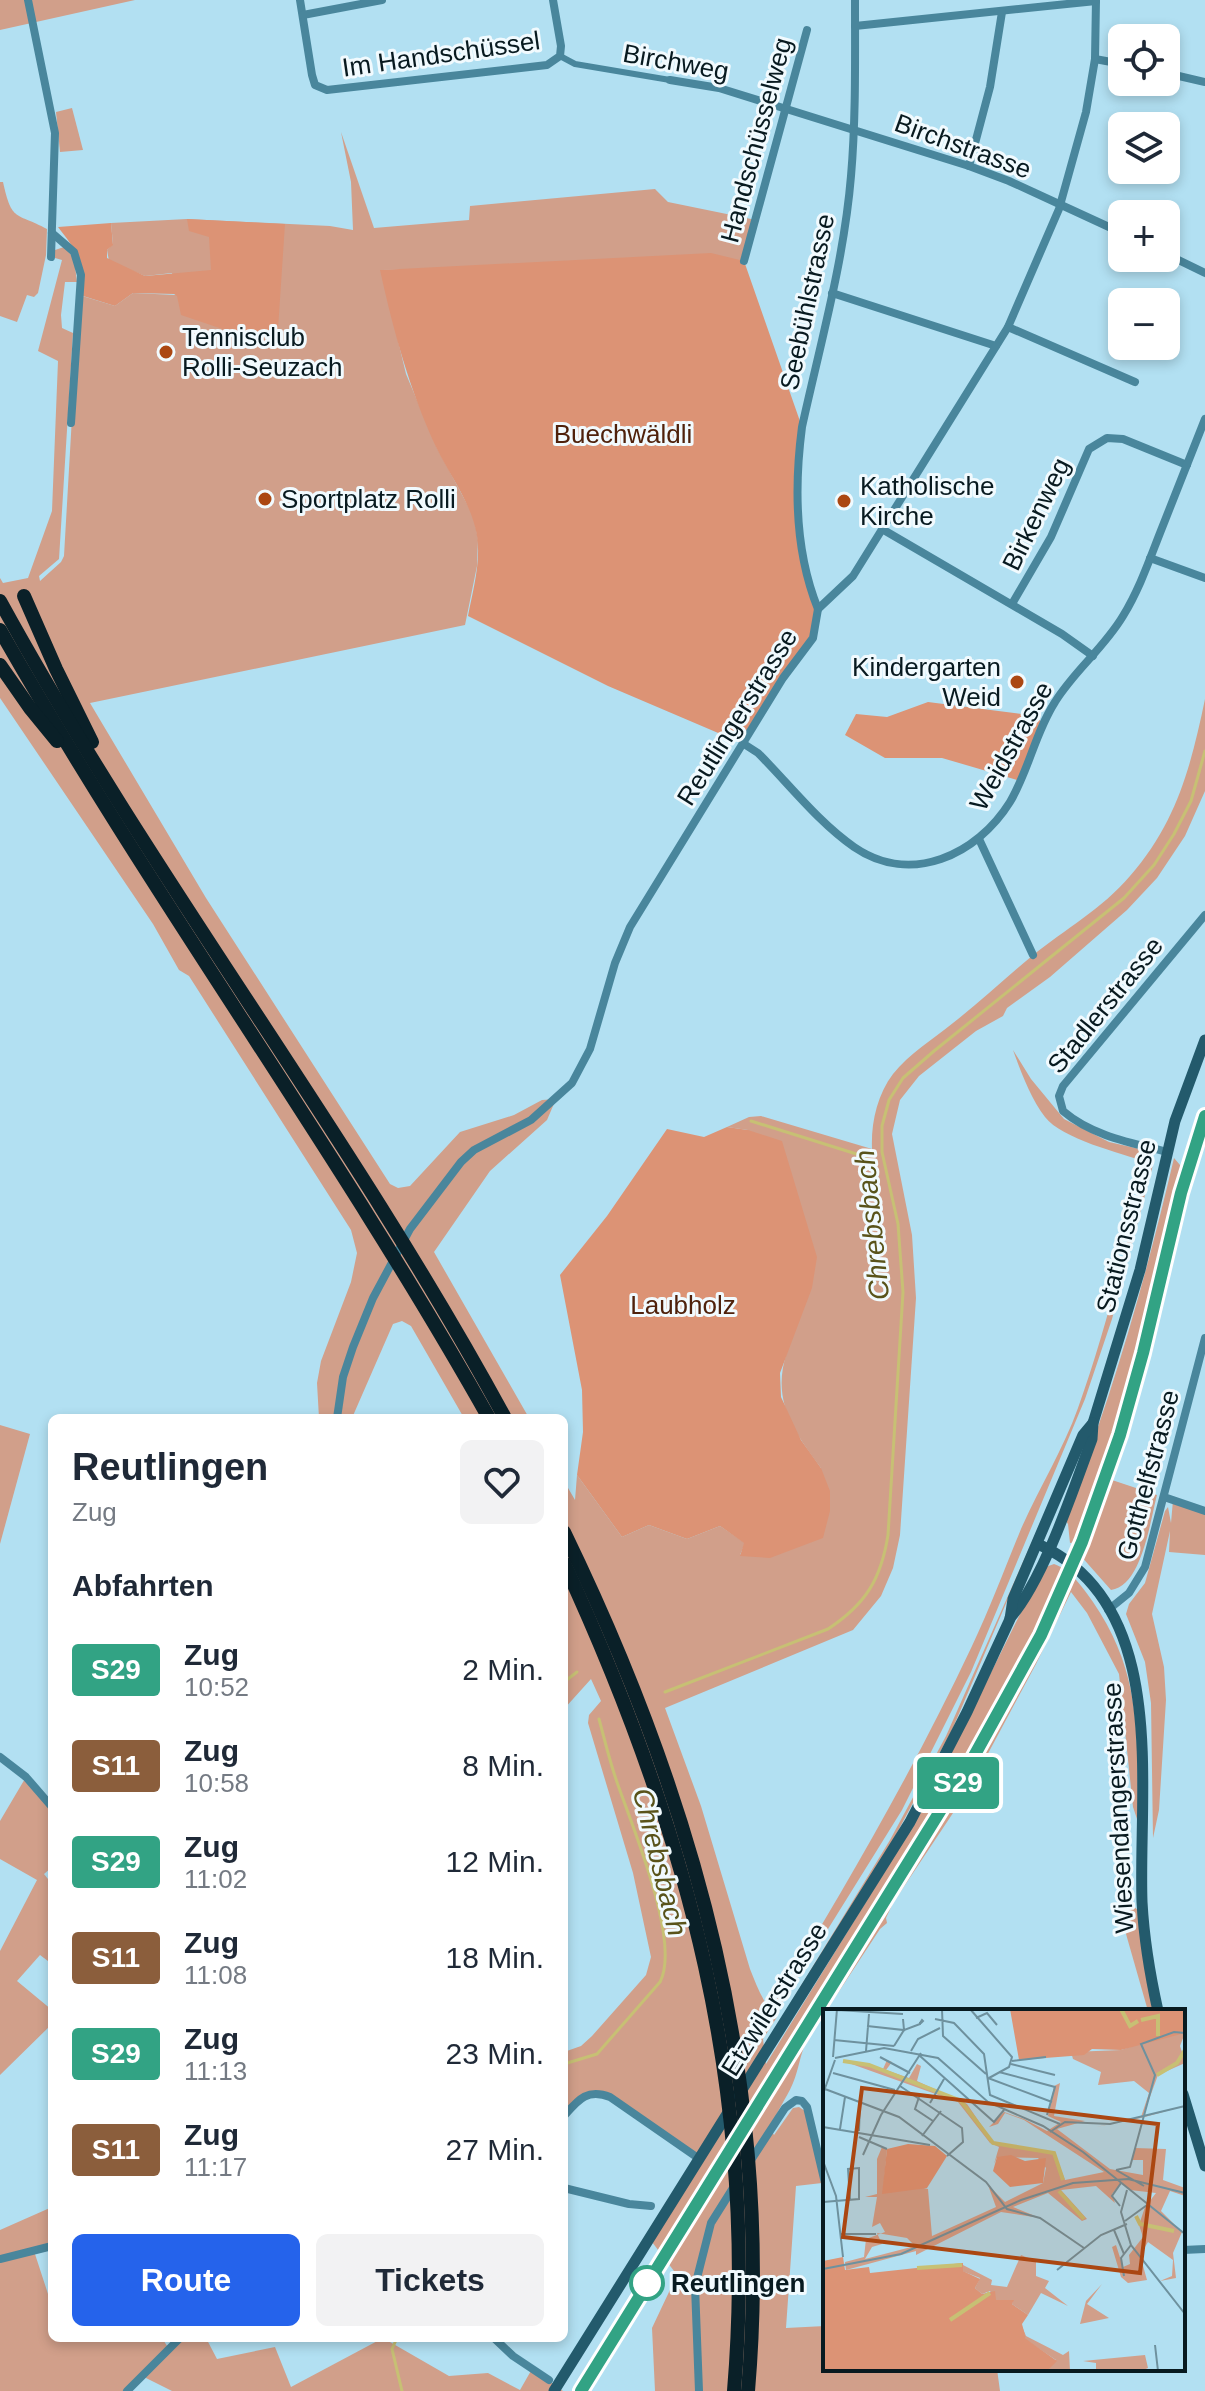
<!DOCTYPE html>
<html lang="de">
<head>
<meta charset="utf-8">
<style>
  :root { --surface:#fff; --page:#f2f2f3; --text:#1f2937; --muted:#747a83; --accent:#2563eb }
  body { margin:0; font-family:Helvetica,sans-serif; background:var(--page); color:var(--text); height:100vh; display:flex; flex-direction:column; font-size:30px; white-space:nowrap }
  * { box-sizing:border-box; margin:0 }
  p { font-size:26px; color:var(--muted) }
  .icon { flex:none; width:44px; height:44px; fill:none; stroke:currentColor; stroke-width:2; stroke-linecap:round; stroke-linejoin:round }
  .map { position:relative; flex:1; overflow:hidden }
  .details { position:absolute; left:48px; top:1414px; width:520px; height:928px; display:flex; flex-direction:column; background:var(--surface); border-radius:12px; box-shadow:0 4px 12px #0003 }
  .details>* { flex:none }
  .badge { padding:0 16px; border-radius:6px; font-size:28px; line-height:52px }
  .fabs { position:absolute; left:1108px; top:24px; display:grid; gap:16px }
  .fabs a { display:grid; place-items:center; width:72px; height:72px; border-radius:12px; background:var(--surface); box-shadow:0 4px 12px #0003; font-size:40px }
  .map>.badge { position:absolute; translate:-50% -50%; box-shadow:0 0 0 4px #fff }
  h2 { padding:0 24px; font-size:30px; line-height:72px }
  .round { display:grid; place-items:center; flex:none; width:84px; height:84px; border-radius:12px; background:var(--page) }
  .headline { display:flex; align-items:center; justify-content:space-between; height:136px; padding:0 24px }
  h1 { font-size:38px; font-weight:700; line-height:60px }
  .action { display:flex; gap:16px; margin-top:auto; padding:16px 24px }
  .action a { flex:1; height:92px; border-radius:12px; background:var(--accent); color:#fff; font-size:32px; font-weight:700; line-height:92px; text-align:center }
  .action a+a { background:var(--page); color:var(--text) }
  ul { padding:0; list-style:none }
  li { display:flex; align-items:center; gap:24px; height:96px; padding:0 24px }
  li div { flex:1 }
  li b { display:block; font-size:30px }
  li em { font-style:normal }
  li .badge { min-width:88px; font-weight:700; text-align:center }
  .map>svg:first-child { display:block }
</style>
</head>
<body>
<div class="map">
<svg width="1205" height="2391" viewBox="0 0 1205 2391">
  <rect width="100%" height="100%" fill="#b2e0f2"/>
  <!-- green -->
  <g fill="#d19f8a" fill-rule="evenodd">
    <polygon points="0,0 135,0 0,30"/>
    <polygon points="72,108 83,150 60,152 56,112"/>
    <polygon points="341,132 374,228 469,220 470,206 655,189 668,202 756,220 744,261 381,270 406,374 437,448 474,517 478,540 477,566 465,625 90,703 206,898 390,1184 398,1188 410,1186 460,1132 514,1115 542,1100 556,1099 547,1120 490,1171 434,1252 529,1418 464,1418 411,1326 402,1321 393,1324 352,1418 319,1418 317,1383 321,1361 351,1282 357,1253 351,1230 189,976 179,970 153,924 0,698 0,578 3,583 28,578 52,511 58,361 38,351 62,260 55,258 55,250 64,247 74,258 77,282 65,282 61,315 62,328 73,333 59,559 39,576 40,581 61,562 64,556 79,295 115,306 133,293 176,295 172,273 145,276 109,261 107,250 113,244 111,223 187,219 330,226 353,230 351,182"/>
    <path d="M0,182H3C12,223 16,212 47,229L46,255L38,293L34,297L27,295L17,322L0,316Z"/>
    <path d="M1205,699V791L1185,836L1157,878L1127,910L1050,977L1007,1008L1003,1016L976,1031L919,1076L900,1100L892,1134L912,1235L916,1298L900,1535L893,1568L881,1596L853,1630L665,1708L701,1806L750,1969C757,1986 763,2004 777,2017L763,2039L766,2064L923,1809L1043,1568L1054,1564C1071,1570 1083,1588 1093,1602C1143,1675 1137,1738 1138,1822L1133,1807L1119,1674L1087,1613L1071,1592L1036,1664L969,1789L893,1903L886,1918L887,1923L880,1929L807,2040C800,2054 799,2069 793,2083C786,2100 775,2112 771,2130L774,2135L793,2108L799,2107L805,2111L822,2183L796,2186L786,2328L825,2326V2369H997L1000,2391H655L652,2328L677,2275L649,2238L698,2158L610,2097L589,2094L564,2116V2052L581,2046L592,2036L646,1975L651,1957L633,1873L588,1723L589,1715L601,1701L591,1679L564,1709V1481L575,1500L577,1475L622,1537L649,1525L687,1539L720,1526L745,1543L740,1555L821,1468C793,1430 771,1400 787,1352L748,1130L727,1127L749,1117L761,1116L872,1149C871,1123 877,1095 893,1074C909,1054 933,1039 953,1023C980,1002 1005,978 1032,956C1065,929 1102,909 1130,876C1177,822 1191,766 1205,699ZM1059,1587L1067,1590L996,1728L769,2095L767,2082C868,1919 975,1759 1059,1587Z"/>
    <path d="M1013,1050L1031,1079L1064,1119L1109,1142L1144,1150L1152,1159L1153,1165L1112,1319L1085,1399L971,1672L902,1810L777,2011L772,2007C844,1890 913,1771 972,1646C990,1608 1005,1568 1021,1529C1039,1488 1063,1450 1078,1408C1107,1327 1126,1245 1147,1162C1120,1153 1062,1139 1045,1117C1031,1099 1021,1072 1013,1050Z"/>
    <path d="M1174,1158L1186,1172L1137,1378L1106,1478L1157,1495C1150,1521 1142,1586 1111,1590L1080,1555L1076,1542L1070,1543L1068,1524L1064,1518C1111,1402 1145,1281 1174,1158Z"/>
    <polygon points="0,1425 30,1434 0,1544"/>
    <polygon points="1173,1500 1205,1511 1205,1555 1169,1552 1170,1531 1152,1614 1164,1667 1166,1700 1159,1810 1153,1838 1151,1703 1145,1662 1126,1614 1129,1604 1145,1583 1165,1511 1168,1507 1171,1523"/>
    <polygon points="1042,1519 952,1730 892,1842 785,2012 890,1840 946,1736"/>
    <polygon points="26,1777 52,1807 52,1867 44,1874 52,1884 52,1964 40,1955 17,1981 52,2010 52,2024 0,2075 0,1951 37,1880 0,1859 0,1821"/>
    <polygon points="1132,1905 1139,1911 1154,2011 1148,2011 1118,1906"/>
    <polygon points="52,2207 52,2246 34,2251 49,2297 52,2300 52,2338 162,2338 169,2349 180,2338 206,2338 217,2359 275,2347 291,2387 383,2338 449,2376 488,2373 520,2390 532,2369 563,2391 172,2391 142,2376 127,2391 0,2391 0,2230"/>
  </g>
  <!-- forest -->
  <g fill="#dc9375">
    <path d="M187,219L285,224L278,329L246,337L181,315L177,296L174,294L133,293L115,306L83,296C84,261 79,254 58,227L111,223L113,245L107,250V258L145,276L211,270L209,237L189,231Z"/>
    <path d="M711,253L744,261L802,427L800,541L818,609L817,625L744,744L608,686L468,616C473,590 481,562 477,536C472,504 450,476 436,447C409,388 394,333 380,270Z"/>
    <polygon points="928,702 1029,715 1043,722 1021,781 942,758 885,758 845,735 856,714 887,717"/>
    <polygon points="727,1127 748,1130 782,1141 817,1257 812,1288 780,1373 781,1397 801,1440 821,1468 830,1491 830,1511 823,1538 770,1558 740,1556 744,1543 720,1526 687,1539 649,1525 622,1537 577,1475 583,1432 582,1390 560,1275 607,1216 667,1129 704,1137"/>
  </g>
  <g fill="none" stroke-linecap="round" stroke-linejoin="round">
    <!-- stream -->
    <g stroke="#c7c074" stroke-width="3">
      <polyline points="751,1121 866,1157"/>
      <polyline points="564,1682 577,1672"/>
      <path d="M665,1692L828,1629C866,1604 881,1579 888,1535L903,1292L898,1224L882,1152V1126L889,1100L903,1078L934,1051L1124,898L1154,865L1174,834L1191,801L1205,751"/>
      <path d="M564,2064L597,2054L660,1982C681,1942 633,1828 618,1785C610,1763 605,1741 599,1719"/>
      <polyline points="397,2338 392,2349 402,2391"/>
    </g>
    <!-- pedestrian -->
    <polyline stroke="#49869c" stroke-width="6" points="560,56 575,64 670,80"/>
    <!-- minor -->
    <g stroke="#49869c" stroke-width="8">
      <polyline points="28,0 55,133 51,257"/>
      <polyline points="300,0 312,75 315,85 327,90 547,65 560,56 561,46 553,0"/>
      <polyline points="303,15 382,0"/>
      <polyline points="855,26 1096,1"/>
      <polyline points="1095,59 1122,64"/>
      <polyline points="1166,73 1205,82"/>
      <polyline points="670,80 719,88 969,166 1009,181 1122,233"/>
      <polyline points="969,166 990,87 1002,12"/>
      <polyline points="52,233 74,252 81,275 71,423"/>
      <polyline points="1166,254 1205,273"/>
      <polyline points="744,261 807,30"/>
      <polyline points="832,293 996,346"/>
      <polyline points="1008,327 1135,382"/>
      <polyline points="882,529 1062,634 1093,656"/>
      <polyline points="1150,558 1205,578"/>
      <polyline points="1012,604 1051,537 1089,449 1107,438 1123,439 1187,465"/>
      <path d="M818,609C795,552 794,488 802,427C820,345 844,261 851,176C856,118 855,59 855,0"/>
      <path d="M744,744L758,753C789,784 818,822 854,847C911,886 977,855 1010,802C1029,770 1035,733 1055,702C1074,671 1104,648 1123,616C1139,590 1149,561 1160,533C1175,495 1190,457 1205,419"/>
      <polyline points="979,839 1033,955"/>
      <path d="M1167,1152C1132,1143 1092,1136 1063,1111L1059,1096L1063,1086L1205,915"/>
      <polyline points="337,1418 343,1377 353,1347 373,1298 410,1229 461,1162 474,1150 531,1120 572,1083 590,1049 615,963 630,927 783,678 813,638 818,609 853,576 1008,327 1059,209 1086,112 1095,59 1096,0"/>
      <polyline points="1164,1497 1205,1511"/>
      <polyline points="1108,1610 1129,1593 1145,1567 1205,1338"/>
      <polyline points="0,1757 26,1777 52,1807"/>
      <path d="M564,2116C578,2100 587,2088 610,2097L698,2158"/>
      <polyline points="749,2163 785,2108 796,2100 802,2101 807,2107 825,2183"/>
      <polyline points="564,2188 629,2204 651,2206"/>
      <polyline points="1183,2250 1205,2249"/>
      <polyline points="0,2259 52,2246"/>
      <polyline points="494,2338 513,2356 549,2380"/>
      <polyline points="127,2391 180,2338"/>
      <polyline points="699,2391 695,2286 711,2223 733,2188"/>
    </g>
    <!-- secondary -->
    <g stroke="#235a6c" stroke-width="11">
      <path d="M1042,1546C1170,1607 1138,1788 1142,1902C1144,1939 1150,1975 1158,2011"/>
      <path d="M1010,1618C1044,1579 1073,1490 1092,1439L1093,1423L1140,1270L1175,1121L1205,1040"/>
      <polyline points="1183,2094 1205,2166"/>
      <polyline points="738,2096 910,1822 967,1712 1010,1619 1013,1599 1083,1435 1093,1423"/>
      <polyline points="554,2391 729,2111"/>
    </g>
    <!-- motorway -->
    <g stroke="#0a2028" stroke-width="14">
      <polyline points="24,596 56,669 92,742"/>
      <path d="M0,601C154,882 352,1136 505,1418"/>
      <path d="M0,630C153,899 337,1148 489,1418"/>
      <polyline points="0,665 30,708 57,741"/>
      <path d="M564,1532C696,1804 774,2086 748,2391"/>
      <path d="M564,1563C688,1831 759,2093 734,2391"/>
    </g>
    <!-- rail casing -->
    <g stroke="#1d333a" stroke-width="6">
      <polyline id="rail" points="581,2391 973,1758 1041,1635 1082,1542 1120,1435 1143,1353 1181,1193 1205,1116"/>
    </g>
    <!-- rail -->
    <use href="#rail" stroke="#f1fafe" stroke-width="3" stroke-dasharray="9" stroke-linecap="butt"/>
  </g>
  <g fill="none" stroke-linecap="round" stroke-linejoin="round">
    <!-- line casing -->
    <g stroke="#fff" stroke-width="18">
      <polyline id="line" points="581,2391 973,1758 1041,1635 1082,1542 1120,1435 1143,1353 1181,1193 1205,1116"/>
    </g>
    <!-- line -->
    <use href="#line" stroke="#32a384" stroke-width="12"/>
  </g>
  <!-- markers -->
  <g fill="#ab4712" stroke="#f1fafe" stroke-width="3">
    <circle cx="166" cy="352" r="8"/>
    <circle cx="265" cy="499" r="8"/>
    <circle cx="844" cy="501" r="8"/>
    <circle cx="1017" cy="682" r="8"/>
  </g>
  <circle fill="#fff" stroke="#32a384" stroke-width="4" cx="647" cy="2283" r="16"/>
  <g text-anchor="middle" dominant-baseline="central" stroke-width="6" stroke-linejoin="round" paint-order="stroke">
    <!-- street labels -->
    <g font-size="26" fill="#081a20" stroke="#f1fafe">
      <text transform="translate(441 54) rotate(-8)">Im Handschüssel</text>
      <text transform="translate(676 62) rotate(10)">Birchweg</text>
      <text transform="translate(756 140) rotate(-75)">Handschüsselweg</text>
      <text transform="translate(963 146) rotate(20)">Birchstrasse</text>
      <text transform="translate(807 302) rotate(-78)">Seebühlstrasse</text>
      <text transform="translate(1036 514) rotate(-64)">Birkenweg</text>
      <text transform="translate(737 717) rotate(-58)">Reutlingerstrasse</text>
      <text transform="translate(1011 746) rotate(-61)">Weidstrasse</text>
      <text transform="translate(1105 1005) rotate(-51)">Stadlerstrasse</text>
      <text transform="translate(1126 1226) rotate(-76)">Stationsstrasse</text>
      <text transform="translate(1148 1475) rotate(-75)">Gotthelfstrasse</text>
      <text transform="translate(1118 1808) rotate(-93)">Wiesendangerstrasse</text>
      <text transform="translate(774 1999) rotate(-58)">Etzwilerstrasse</text>
    </g>
    <!-- poi labels -->
    <g font-size="26" fill="#081a20" stroke="#f1fafe" text-anchor="start">
      <text x="182" y="337">Tennisclub<tspan x="182" dy="30">Rolli-Seuzach</tspan></text>
      <text x="860" y="486">Katholische<tspan x="860" dy="30">Kirche</tspan></text>
      <text x="281" y="499">Sportplatz Rolli</text>
      <text x="1001" y="667" text-anchor="end">Kindergarten<tspan x="1001" dy="30">Weid</tspan></text>
    </g>
    <!-- park labels -->
    <g font-size="26" fill="#4f210b" stroke="#f1fafe">
      <text x="623" y="434">Buechwäldli</text>
      <text x="683" y="1305">Laubholz</text>
    </g>
    <!-- stop labels -->
    <g font-size="26" font-weight="bold" fill="#081a20" stroke="#f1fafe" text-anchor="start">
      <text x="671" y="2283">Reutlingen</text>
    </g>
    <!-- water labels -->
    <g font-size="28" font-style="italic" fill="#59531a" stroke="#f1fafe">
      <text transform="translate(872 1225) rotate(-96)">Chrebsbach</text>
      <text transform="translate(660 1862) rotate(76)">Chrebsbach</text>
    </g>
  </g>
  <!-- overview -->
  <g transform="translate(823 2009)">
    <rect width="362" height="362" fill="#b2e0f2"/>
    <path d="M351,23L362,24L357,37L359,43L362,39V54L335,66L320,107L362,97L318,109L273,118L318,108L326,84L311,72L275,76L278,63L250,50L248,43L298,41ZM64,51L69,53L63,61L86,69L94,55L98,57L94,72L144,95L170,133L231,143L242,171L281,163L201,111L182,104L175,115L166,118L181,103L201,110L224,122L238,113L225,107L231,77L237,74L231,107L262,112L234,120L287,160L320,166V151H309L312,139L343,140L340,171L362,179V187L347,182L338,202L359,223L350,244L353,269L337,272L349,267L350,251L325,233L317,246L324,271L305,274L298,268L289,238L293,236L300,258L307,255L306,246L320,228L316,216L322,198L333,184L307,181L298,174L289,185L292,194L273,177L238,181L264,210L259,212L225,184L190,198L217,209L178,203L93,246V242L23,261L22,253L41,248L43,230L62,223L57,214L49,218L54,188H42L54,185V150L59,138L64,140L60,184L92,177L105,180L109,227L173,198L165,176L182,193L220,174L223,159L215,149L174,148L171,155L176,138L167,134L135,93L20,52L60,60ZM54,224L84,229L92,237L42,250L49,238L59,235ZM198,246L213,252V267L226,272L222,279L245,297L218,284L205,306L189,295L190,291L173,292L167,282L159,285L152,279L157,269L139,262L140,256L169,271L168,276L184,278ZM279,275L264,295L286,309L257,315L263,292ZM198,315L203,327L240,346L246,342L247,362H224L233,351L203,331ZM322,346L325,359L318,362H273V354L260,352Z" fill="#d19f8a" fill-rule="evenodd"/>
    <path d="M187,0H362V24L298,41L269,40L261,46L196,51ZM85,135L112,137L124,147L104,179L59,185L64,140ZM188,146L202,152L223,149L220,174L187,178L170,162L174,148ZM20,248L22,261L46,258L47,264L140,254V262L157,270L152,279L159,285L172,282L173,291H191L189,295L205,306L199,315L203,330L234,352L224,362H0V252Z" fill="#dc9375"/>
    <path fill="none" stroke="#c7c074" stroke-width="4" d="M298,0L307,17L315,12M318,11L335,7V27M20,52L46,56L138,92L170,134L231,144L240,171M334,66L354,54L362,41M236,182L261,210M313,207L317,215L351,222M94,259L139,256M127,311L167,284"/>
    <path fill="none" stroke="#6e919e" stroke-width="2" d="M119,0L120,27L163,65M147,0L189,48L186,58L166,69M14,1L80,5M153,9L164,4L174,16M112,10L131,14L161,45L167,86L237,115M44,17L81,21L80,10M11,31L71,37M71,37L81,21L97,15V14H98L100,12L99,11L97,14M43,42L46,5M88,42L95,30L117,19M97,47L171,113L181,101M10,48L14,0M57,48L87,64M12,49L61,39L115,49L165,93L220,117L260,143L362,225M189,52L223,48M188,55L232,66M176,63L232,78L224,106M10,64L72,81M165,69L229,93M77,77L139,119L140,133L124,147M2,80L76,108L163,173L184,200L217,209L261,239M0,85L12,51M96,88L92,100L110,112M107,94L121,70M0,118L107,136M17,120L22,88M36,122L37,93M227,123L242,113L287,115L362,97M99,127L118,102M36,128L64,140M40,146L58,106L98,44M0,152L13,187L20,248M293,161L307,158L332,66L318,35L351,23L362,24M293,161L321,177M304,181L298,203L308,236L362,305M0,193L36,190V159L25,160L27,191M297,197L289,187L298,174M302,212L324,196M291,221L301,245M17,225H53M0,260L78,245L198,191L250,174L305,170L362,184M234,261L278,226L304,215M301,267L298,249L308,236M332,336L335,362"/>
    <path fill="#ab4712" fill-opacity="0.15" stroke="#ab4712" stroke-width="4" d="M39,79L335,115L317,264L20,228Z"/>
    <rect width="362" height="362" fill="none" stroke="#081a20" stroke-width="4"/>
  </g>
</svg>
<div class="fabs">
<a><svg class="icon" aria-label="locate" viewBox="0 0 24 24"><circle cx="12" cy="12" r="6"/><path d="M12 2v4M12 18v4M2 12h4M18 12h4"/></svg></a>
<a><svg class="icon" aria-label="layers" viewBox="0 0 24 24"><path d="M12 4l9 5-9 5-9-5zM3 14l9 5 9-5"/></svg></a>
<a>+</a>
<a>−</a>
</div>
<b class="badge" style="left:958px;top:1783px;background:#32a384;color:#fff">S29</b>
<section class="details">
<div class="headline"><div><h1>Reutlingen</h1><p>Zug</p></div><a class="round"><svg class="icon" aria-label="heart" viewBox="0 0 24 24"><path d="M12 20l-8-8c-3-5 5-10 8-4 3-6 11-1 8 4z"/></svg></a></div>
<h2>Abfahrten</h2>
<ul>
<li><span class="badge" style="background:#32a384;color:#fff">S29</span><div><b>Zug</b><p>10:52</p></div><em>2 Min.</em></li>
<li><span class="badge" style="background:#8b5e3c;color:#fff">S11</span><div><b>Zug</b><p>10:58</p></div><em>8 Min.</em></li>
<li><span class="badge" style="background:#32a384;color:#fff">S29</span><div><b>Zug</b><p>11:02</p></div><em>12 Min.</em></li>
<li><span class="badge" style="background:#8b5e3c;color:#fff">S11</span><div><b>Zug</b><p>11:08</p></div><em>18 Min.</em></li>
<li><span class="badge" style="background:#32a384;color:#fff">S29</span><div><b>Zug</b><p>11:13</p></div><em>23 Min.</em></li>
<li><span class="badge" style="background:#8b5e3c;color:#fff">S11</span><div><b>Zug</b><p>11:17</p></div><em>27 Min.</em></li>
</ul>
<div class="action"><a>Route</a><a>Tickets</a></div>
</section>
</div>
</body>
</html>
